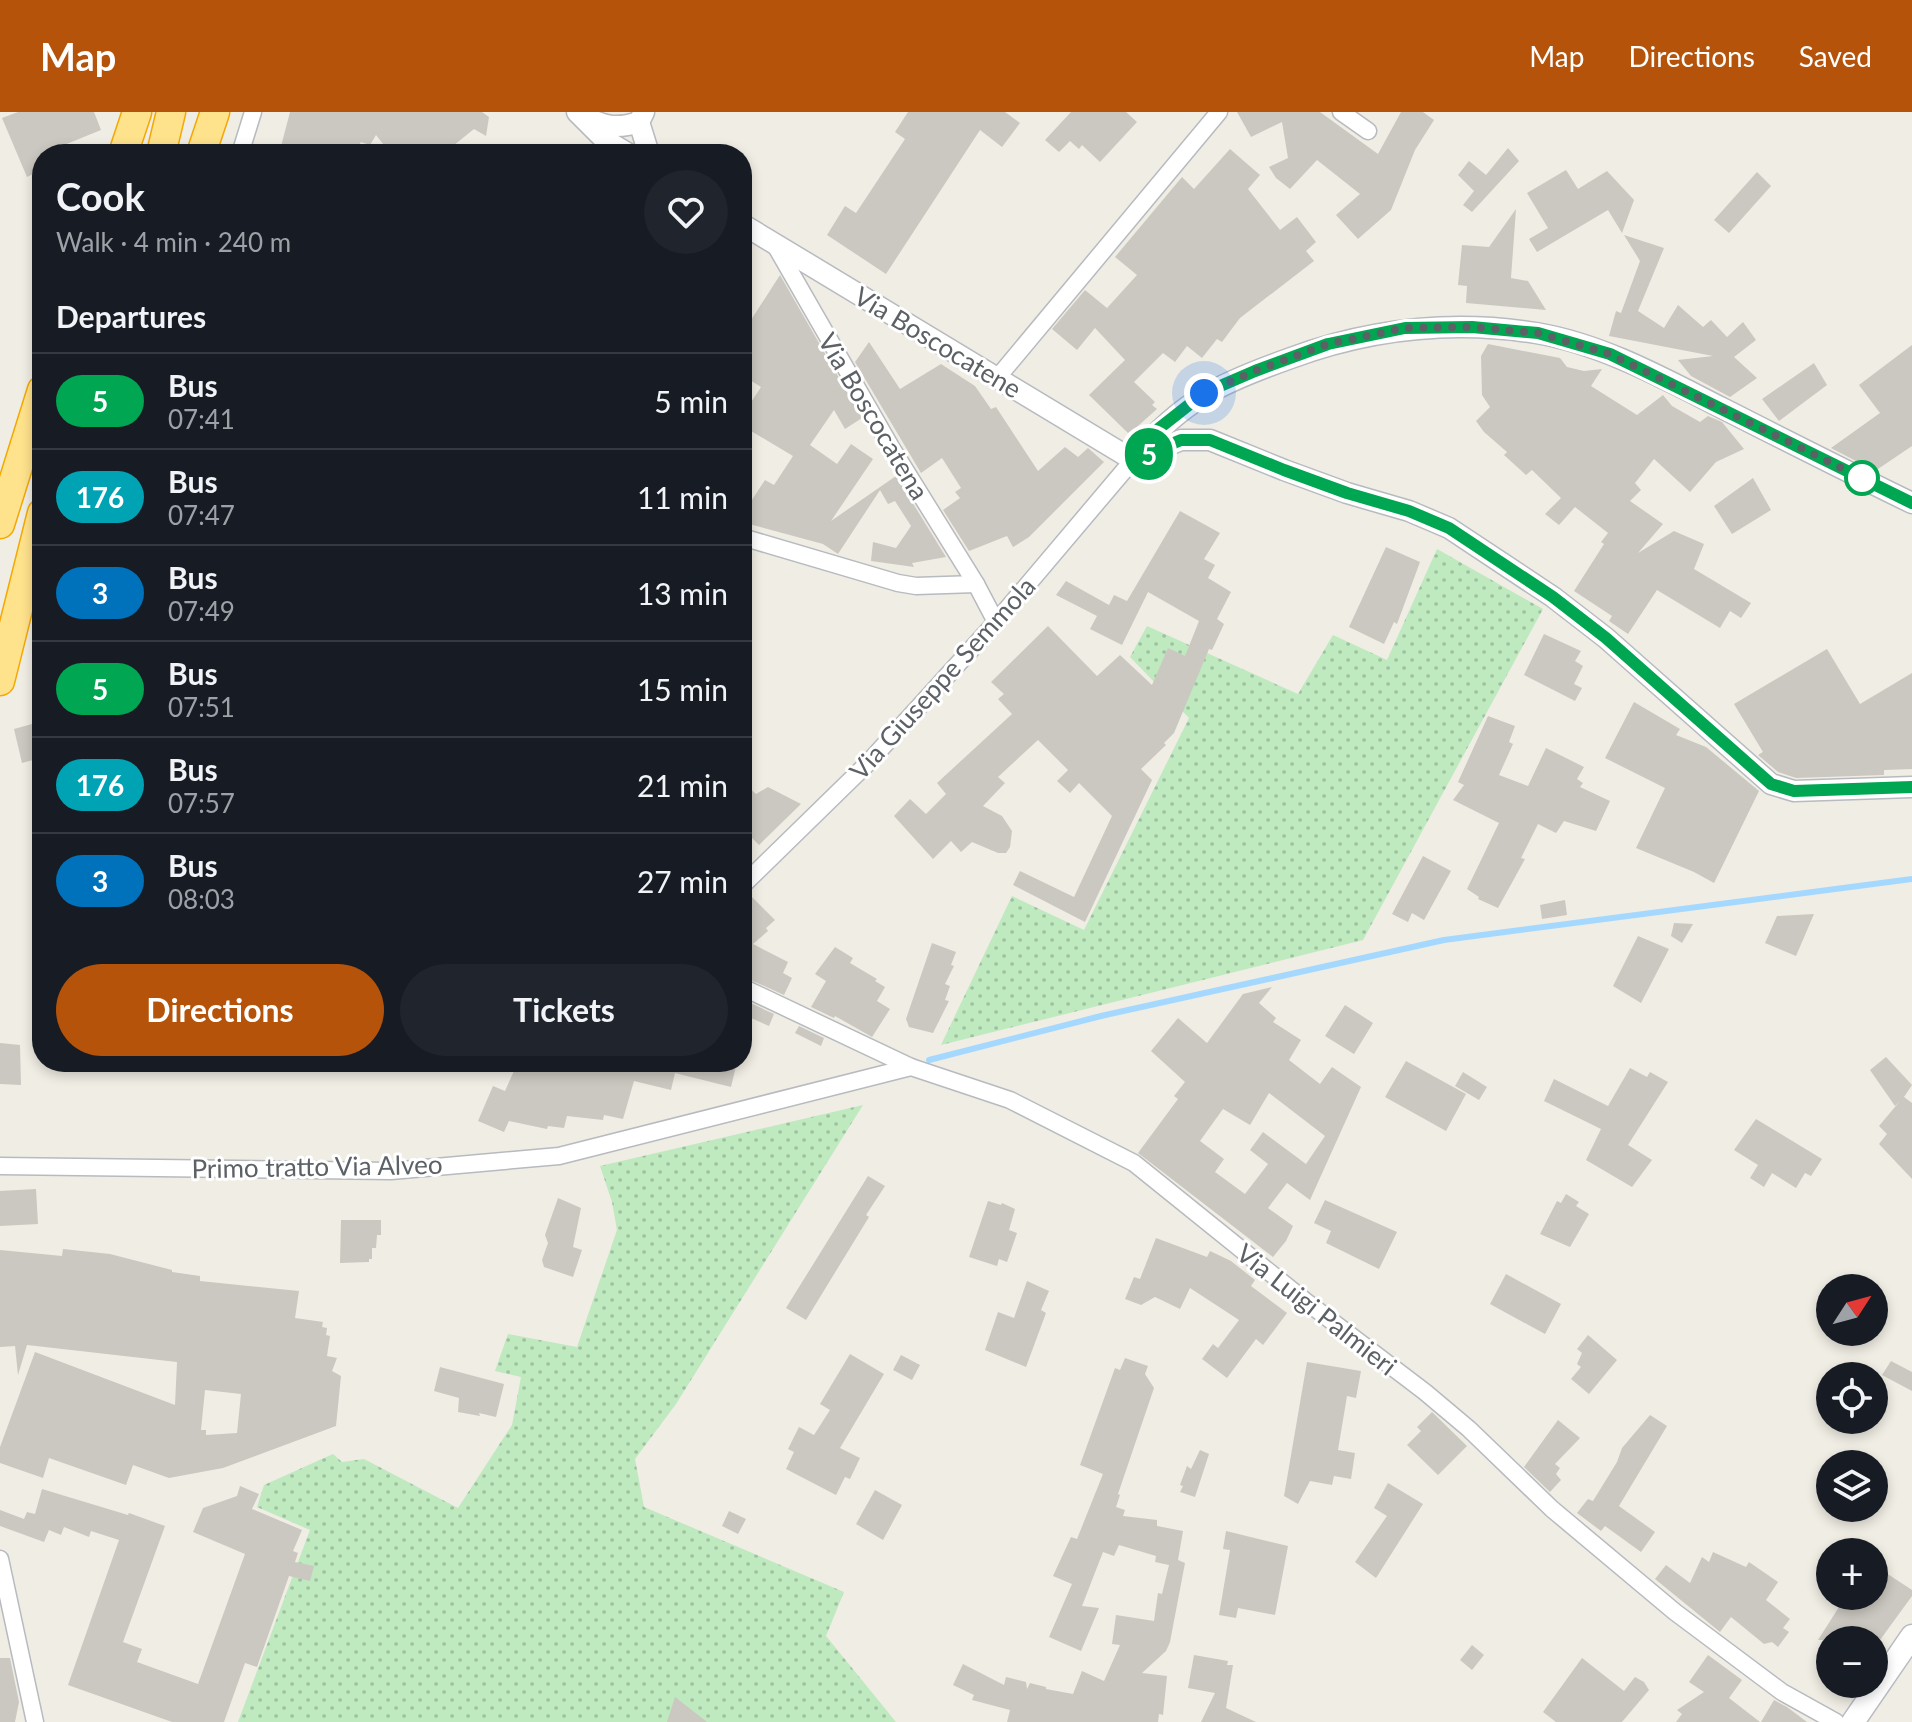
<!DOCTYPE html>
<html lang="en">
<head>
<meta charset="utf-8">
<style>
  :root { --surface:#171b24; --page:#20242c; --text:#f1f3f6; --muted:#9ea1a6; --line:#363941; --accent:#b45309 }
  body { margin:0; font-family:Lato,sans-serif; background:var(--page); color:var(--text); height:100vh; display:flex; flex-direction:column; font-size:30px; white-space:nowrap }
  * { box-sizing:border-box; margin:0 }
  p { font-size:26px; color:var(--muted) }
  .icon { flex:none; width:44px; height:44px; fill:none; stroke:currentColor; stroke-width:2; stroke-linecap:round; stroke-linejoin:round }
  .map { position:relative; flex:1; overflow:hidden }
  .panel { position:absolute; left:32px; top:32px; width:720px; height:928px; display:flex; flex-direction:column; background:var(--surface); border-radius:32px; box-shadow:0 4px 12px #0003 }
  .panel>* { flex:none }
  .badge { padding:0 16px; border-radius:26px; font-size:28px; line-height:52px }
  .needle { width:52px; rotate:54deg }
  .tools { position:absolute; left:1816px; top:1162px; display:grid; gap:16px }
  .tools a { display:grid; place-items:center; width:72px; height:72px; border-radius:50%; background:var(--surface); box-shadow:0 4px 12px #0003; font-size:40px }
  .you { position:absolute; width:40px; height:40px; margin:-20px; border:6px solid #fff; border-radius:50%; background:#1a73e8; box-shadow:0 0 0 12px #1a73e833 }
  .map>.badge { position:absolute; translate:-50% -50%; box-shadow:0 0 0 4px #fff }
  h2 { padding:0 24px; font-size:30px; line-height:72px }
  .round { display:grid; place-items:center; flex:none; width:84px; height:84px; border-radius:42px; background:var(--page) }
  .overview { display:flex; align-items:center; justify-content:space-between; height:136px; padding:0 24px }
  h1 { font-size:38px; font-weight:700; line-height:60px }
  .action { display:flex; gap:16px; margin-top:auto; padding:16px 24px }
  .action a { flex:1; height:92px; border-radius:48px; background:var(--accent); color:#fff; font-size:32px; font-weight:700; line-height:92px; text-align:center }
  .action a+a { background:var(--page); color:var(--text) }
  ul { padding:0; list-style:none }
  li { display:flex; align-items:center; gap:24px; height:96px; padding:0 24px; border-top:2px solid var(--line) }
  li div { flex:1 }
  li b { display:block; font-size:30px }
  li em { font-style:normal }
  li .badge { min-width:88px; font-weight:700; text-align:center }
  header { display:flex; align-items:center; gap:48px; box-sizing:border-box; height:112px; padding:0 40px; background:var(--accent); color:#fff }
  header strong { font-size:38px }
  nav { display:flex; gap:44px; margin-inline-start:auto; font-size:28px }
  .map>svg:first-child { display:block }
</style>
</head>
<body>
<header>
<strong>Map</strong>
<nav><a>Map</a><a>Directions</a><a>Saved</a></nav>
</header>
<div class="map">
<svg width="1912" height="1610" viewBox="0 0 1912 1610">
  <defs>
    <pattern id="grass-dots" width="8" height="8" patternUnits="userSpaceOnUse" patternTransform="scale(2)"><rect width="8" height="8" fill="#bfe9bf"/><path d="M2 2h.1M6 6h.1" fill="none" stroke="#9ec09f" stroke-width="1.8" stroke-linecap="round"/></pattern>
  </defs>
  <rect width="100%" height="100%" fill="#f0ede4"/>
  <!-- grass -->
  <g fill="url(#grass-dots)">
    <polygon points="1437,437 1543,497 1363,828 941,933 1012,784 1084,818 1189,606 1130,545 1147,514 1298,582 1333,523 1387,548"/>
    <polygon points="863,993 676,1292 635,1347 644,1395 844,1480 826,1524 896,1610 238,1610 310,1418 257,1395 264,1373 333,1342 342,1350 364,1347 458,1396 512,1313 521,1265 495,1259 508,1222 577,1235 617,1118 612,1090 600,1054"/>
  </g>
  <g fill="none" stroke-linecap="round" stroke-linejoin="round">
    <!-- stream -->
    <polyline stroke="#a5d8ff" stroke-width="6" points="929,948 1101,904 1444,828 1912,767"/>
  </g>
  <!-- building -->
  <g fill="#cbc8c1" fill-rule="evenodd">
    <polygon points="18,0 94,0 101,18 42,42 37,46 41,58 27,65 2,6"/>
    <polygon points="290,0 482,0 489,5 486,24 474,17 443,42 391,42 376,23 370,33 361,30 353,42 279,42"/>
    <polygon points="908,0 1005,0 1020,11 1002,35 980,18 886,162 827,123 845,94 856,101 905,27 895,20"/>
    <polygon points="1071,0 1126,0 1137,10 1100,50 1082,33 1079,37 1070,29 1059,40 1045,28"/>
    <polygon points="1237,0 1320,0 1378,42 1401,0 1423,0 1434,8 1415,38 1391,98 1358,127 1336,103 1360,82 1317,48 1290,77 1276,66 1269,55 1288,46 1282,10 1251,25"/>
    <polygon points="1508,36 1519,49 1472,100 1463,93 1474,79 1458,63 1469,49 1486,63"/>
    <polygon points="1230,37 1260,63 1248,77 1280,118 1297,105 1316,130 1306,139 1314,149 1240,206 1222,230 1217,227 1202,246 1187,234 1175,250 1163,241 1134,270 1155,290 1152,293 1157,297 1129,322 1089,283 1125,248 1095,216 1077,238 1052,217 1085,178 1107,196 1137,163 1115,145 1182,65 1194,77"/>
    <polygon points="1566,58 1578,77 1607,59 1634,88 1622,121 1608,98 1537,140 1529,127 1548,116 1527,81"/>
    <polygon points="1757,60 1771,74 1729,121 1714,108"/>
    <polygon points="1516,97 1511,166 1528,169 1546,198 1466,191 1467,174 1458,173 1462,133 1489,135"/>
    <polygon points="1624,123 1664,136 1638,199 1664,216 1678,193 1703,215 1711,208 1727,225 1743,210 1756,228 1734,245 1757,266 1730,285 1691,264 1678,248 1713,244 1609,224 1616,199 1621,201 1640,149"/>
    <polygon points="780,163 862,306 845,317 834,298 810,333 837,352 851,332 873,347 831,409 896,364 946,445 912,451 914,455 871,449 873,430 896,436 911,414 895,389 888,392 880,378 838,442 823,432 742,410 742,403 765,368 774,373 793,344 751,319 742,333 742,304 761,275 742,263 742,222"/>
    <polygon points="869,230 900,277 941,252 975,274 991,297 996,295 1038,359 1065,335 1078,345 1088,336 1104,350 1029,425 1013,435 1007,424 969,439 943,398 960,386 955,380 961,376 942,346 921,361 855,250"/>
    <polygon points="1488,232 1560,246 1567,255 1584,259 1602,257 1591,274 1637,303 1663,283 1672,294 1700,310 1708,304 1722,310 1744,337 1716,350 1690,380 1654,347 1635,371 1641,378 1630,389 1663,412 1638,441 1674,419 1704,432 1694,457 1751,491 1741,506 1730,499 1720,516 1657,478 1628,522 1609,509 1612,504 1574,479 1604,432 1601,430 1608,421 1575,395 1559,413 1545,402 1561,386 1532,358 1526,363 1504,343 1507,340 1484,320 1476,309 1490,295 1482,283 1481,244"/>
    <polygon points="1912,233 1912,334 1875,359 1831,336 1880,301 1859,273"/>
    <polygon points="1814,251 1827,273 1779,309 1762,287"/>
    <polygon points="1753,366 1771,398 1732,422 1714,394"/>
    <polygon points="1180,399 1220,421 1204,447 1215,453 1208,466 1231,480 1217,507 1224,512 1212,538 1209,537 1174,621 1164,631 1166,633 1141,657 1152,668 1085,810 1013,773 1020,759 1074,785 1112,704 1079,671 1070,681 1057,669 1068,658 1038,628 998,665 1005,671 983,694 1002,704 1012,719 1010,735 1006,741 998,741 972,730 961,740 951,729 933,747 894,704 910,687 926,702 946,682 937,671 1012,602 998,587 1004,582 991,570 1048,514 1097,564 1120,543 1152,573 1168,536 1185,544 1199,509 1148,480 1122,533 1090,517 1097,504 1056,483 1066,469 1109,493 1114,483 1127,489"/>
    <polygon points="1386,435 1420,450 1397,512 1394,510 1384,532 1349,515"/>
    <polygon points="1544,522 1581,539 1575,549 1583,554 1574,572 1582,576 1575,589 1524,563"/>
    <polygon points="1827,537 1860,592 1912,561 1912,657 1884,658 1884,663 1796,666 1778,660 1758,643 1763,640 1734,592"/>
    <polygon points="1634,590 1680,617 1676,623 1706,635 1759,679 1714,771 1694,760 1636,736 1665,676 1605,646"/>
    <polygon points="1488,604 1515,614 1509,630 1513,632 1499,663 1528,674 1546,636 1584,655 1577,667 1583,671 1580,675 1610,689 1596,719 1564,709 1556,721 1538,712 1521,746 1525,747 1498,796 1478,787 1479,785 1467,777 1499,711 1453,688 1464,673 1458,670"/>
    <polygon points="32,612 40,646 22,651 14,617"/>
    <polygon points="742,669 756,682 768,675 801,692 759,733 742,716"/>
    <polygon points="1423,744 1451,759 1424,808 1412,801 1408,810 1392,802"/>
    <polygon points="752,785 775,808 766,816 768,819 753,832 788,850 783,861 792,866 784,883 742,864 742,795"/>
    <polygon points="1565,788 1567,803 1542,807 1540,793"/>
    <polygon points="1814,802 1796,844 1765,831 1777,804"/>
    <polygon points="1674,811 1693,812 1682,831 1671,824"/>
    <polygon points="1638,824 1669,837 1641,891 1613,874"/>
    <polygon points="932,831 956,840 951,853 954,854 945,872 950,874 945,888 949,889 933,921 909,915 906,907"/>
    <polygon points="835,835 853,846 850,851 877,867 875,869 885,875 877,889 890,897 872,925 835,904 834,906 811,895 826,869 815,862"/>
    <path d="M1272,875L1259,891L1276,906L1273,910L1301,928L1289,948L1320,972L1332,955L1361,975L1310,1088L1287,1071L1268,1096L1293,1114L1286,1129L1273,1145L1138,1041L1178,987L1174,984L1185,970L1151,939L1178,906L1207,931L1243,882ZM1269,981L1325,1024L1306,1052L1263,1020L1250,1038L1268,1052L1245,1082L1215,1060L1224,1047L1200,1029L1223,997L1250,1013Z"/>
    <polygon points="742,887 774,902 769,914 742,902"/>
    <polygon points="1345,893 1373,911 1354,942 1325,924"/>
    <polygon points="799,914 824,926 821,934 795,921"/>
    <polygon points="0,931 20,933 21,973 0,972"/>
    <polygon points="1886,945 1912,973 1904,985 1912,991 1912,1067 1879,1032 1887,1022 1879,1014 1900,989 1895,994 1870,958"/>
    <polygon points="1406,949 1466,982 1446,1019 1385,985"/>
    <polygon points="518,950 737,950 731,975 675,961 671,978 634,969 623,1007 604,1003 603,1008 567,1004 564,1016 548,1014 547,1017 509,1009 504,1020 478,1009 493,974 505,979"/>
    <polygon points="1630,956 1647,965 1650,960 1668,970 1628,1033 1652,1048 1632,1075 1586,1048 1601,1017 1544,989 1554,967 1608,994"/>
    <polygon points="1463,960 1487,975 1479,988 1455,974"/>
    <polygon points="1756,1007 1822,1047 1811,1064 1805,1061 1796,1076 1772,1061 1764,1075 1750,1066 1758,1053 1734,1038"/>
    <polygon points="868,1064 885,1074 866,1103 869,1105 806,1208 786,1196"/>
    <polygon points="36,1077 38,1112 0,1114 0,1079"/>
    <polygon points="1566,1082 1579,1090 1576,1094 1589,1102 1570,1135 1540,1122 1557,1089 1561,1091"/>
    <polygon points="558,1086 581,1096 573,1135 582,1138 573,1165 544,1155 542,1148 548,1131 545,1123"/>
    <polygon points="1325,1088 1397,1120 1379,1157 1326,1131 1331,1119 1314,1111"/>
    <polygon points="988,1089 1001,1093 1002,1091 1015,1097 1009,1118 1017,1121 1007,1150 999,1147 997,1154 969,1145"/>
    <polygon points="341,1108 381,1108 381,1123 377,1123 376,1136 372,1136 372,1147 369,1147 369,1150 340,1151"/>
    <polygon points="1156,1126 1207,1145 1210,1139 1231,1149 1255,1168 1251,1174 1287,1201 1263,1233 1256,1227 1227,1266 1202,1247 1213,1232 1218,1236 1239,1208 1190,1176 1180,1197 1155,1185 1141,1193 1125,1187 1134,1165 1140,1167"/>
    <path d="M63,1137L110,1142L172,1158V1160L200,1164V1169L299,1179L295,1206L323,1210L322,1215L327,1216L326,1223L330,1224L327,1244L337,1246L332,1259L341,1264L336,1314L223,1356L169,1366L133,1353L126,1373L49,1346L43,1366L0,1351V1335L35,1240L175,1293L177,1250L27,1233L18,1263L15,1234L0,1235V1138L62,1144ZM205,1278L241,1282L237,1321L206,1323V1318H201Z"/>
    <polygon points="1506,1162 1561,1192 1545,1222 1490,1192"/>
    <polygon points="1027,1169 1049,1179 1041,1198 1046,1201 1026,1255 985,1238 998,1200 1014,1206"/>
    <polygon points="1588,1223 1617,1248 1589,1282 1571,1267 1581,1255 1577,1252 1582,1241 1577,1237"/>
    <polygon points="850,1242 884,1262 840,1336 860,1346 850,1367 845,1365 836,1383 786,1357 794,1340 788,1337 799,1315 814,1323 830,1298 820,1292"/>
    <polygon points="901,1243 920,1253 912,1268 893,1258"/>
    <polygon points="1125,1246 1148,1254 1145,1262 1154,1276 1118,1382 1120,1383 1116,1395 1125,1398 1123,1404 1157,1408 1157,1414 1183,1419 1178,1448 1185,1451 1170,1530 1166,1539 1142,1561 1167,1564 1163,1603 1159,1602 1158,1610 1007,1610 1010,1598 972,1588 974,1583 953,1573 963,1552 1004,1573 1006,1565 1026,1570 1027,1577 1030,1571 1046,1575 1046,1577 1073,1582 1082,1559 1104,1569 1120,1533 1112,1532 1116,1503 1154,1509 1158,1481 1162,1482 1169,1453 1155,1450 1156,1444 1119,1433 1114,1444 1103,1440 1082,1494 1099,1496 1081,1539 1049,1525 1072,1472 1053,1464 1071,1425 1077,1427 1103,1362 1080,1353 1115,1256 1120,1258"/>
    <polygon points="1891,1249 1912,1260 1912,1279 1882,1263"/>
    <polygon points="1307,1250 1361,1259 1356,1286 1347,1284 1338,1338 1355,1341 1351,1367 1334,1364 1332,1373 1310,1369 1298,1392 1284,1384"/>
    <polygon points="440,1255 504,1272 496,1305 479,1301 480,1304 458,1300 459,1286 434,1279"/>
    <polygon points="1432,1300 1467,1334 1438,1363 1407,1333 1421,1319 1417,1315"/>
    <polygon points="1650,1303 1667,1314 1619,1394 1655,1420 1641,1440 1605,1414 1601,1419 1577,1401 1588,1387 1593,1389 1617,1350 1622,1336"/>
    <polygon points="1558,1308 1580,1326 1555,1352 1560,1356 1556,1362 1561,1368 1550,1380 1524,1355"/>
    <polygon points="1200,1338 1209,1342 1195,1385 1180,1380 1183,1374 1180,1373 1187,1354 1191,1357"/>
    <polygon points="1388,1371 1423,1392 1376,1466 1355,1450 1387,1404 1374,1396"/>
    <polygon points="240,1374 259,1382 252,1397 302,1418 293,1439 298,1441 295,1450 314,1454 310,1469 289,1464 257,1555 245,1551 224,1610 172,1610 68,1573 119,1428 91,1419 89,1425 64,1415 61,1423 49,1418 44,1430 0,1414 0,1398 24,1407 27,1400 35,1402 42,1377 128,1403 129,1401 165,1414 123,1530 142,1537 137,1550 198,1572 245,1442 193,1420 203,1396 237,1384"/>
    <polygon points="875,1378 902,1393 883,1428 856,1412"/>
    <polygon points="729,1399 746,1407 738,1422 722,1414"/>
    <polygon points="1226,1419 1288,1434 1275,1503 1238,1496 1236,1506 1219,1503 1230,1438 1223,1437"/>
    <polygon points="1713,1440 1746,1455 1749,1450 1778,1470 1766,1488 1790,1507 1783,1516 1789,1520 1778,1535 1772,1530 1764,1532 1731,1505 1720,1520 1655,1467 1666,1453 1690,1471 1702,1445 1709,1450"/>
    <polygon points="1874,1453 1912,1478 1912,1484 1880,1528 1818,1528 1846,1484 1874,1484"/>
    <polygon points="1472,1533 1484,1543 1472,1558 1460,1548"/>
    <polygon points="1194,1543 1228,1549 1227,1553 1233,1553 1226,1596 1256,1610 1201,1610 1215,1581 1188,1576"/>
    <polygon points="1708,1543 1742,1568 1729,1586 1760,1610 1676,1610 1682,1602 1677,1598 1704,1580 1689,1570"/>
    <polygon points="0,1546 10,1546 19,1590 15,1610 0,1610"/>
    <polygon points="1582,1546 1624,1579 1635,1565 1644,1570 1649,1578 1622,1610 1556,1610 1543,1600"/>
    <polygon points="675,1585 707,1610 667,1610"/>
    <polygon points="1774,1588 1787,1595 1807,1610 1761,1610"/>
  </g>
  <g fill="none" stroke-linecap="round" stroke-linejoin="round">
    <!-- minor casing -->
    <g stroke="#b7babf" stroke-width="19">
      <g id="minor">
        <polyline points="1341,0 1368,19"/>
        <polyline points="240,42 253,0"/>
        <polyline points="775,133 891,335 976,472 996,510"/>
        <polyline points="998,265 1219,0"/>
        <polyline points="742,425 898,471 916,474 976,472"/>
        <polyline points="742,774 868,651 996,510 1133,348"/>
        <polyline points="742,875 911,955 1010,988 1134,1051 1304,1188 1425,1280 1469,1317 1552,1397 1675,1500 1782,1580 1836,1610"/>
        <polyline points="0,1054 391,1059 559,1044 911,955"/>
        <polyline points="0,1447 35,1610"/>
      </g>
    </g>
    <!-- tertiary casing -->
    <g stroke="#b7babf" stroke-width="23">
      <g id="tertiary">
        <polyline points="577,0 604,27 629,42"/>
        <polyline points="644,0 639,10 649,42"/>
        <path d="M586,5C605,15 618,17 639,10"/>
        <polyline points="742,112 1133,348"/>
        <path d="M1135,345C1182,288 1223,270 1291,246C1370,217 1453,208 1536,221C1602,232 1663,266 1722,296C1785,328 1848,360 1912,391"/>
        <polyline points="1133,348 1181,328 1210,328 1284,358 1347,381 1409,399 1449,416 1553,485 1606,526 1771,672 1794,679 1912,675"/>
      </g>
    </g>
    <!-- secondary casing -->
    <g stroke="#b8bbc1" stroke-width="25">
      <polyline id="secondary" points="1853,1610 1912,1524"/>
    </g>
    <!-- motorway casing -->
    <g stroke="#f4a800" stroke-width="31">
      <g id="motorway">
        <polyline points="123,42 137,0"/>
        <polyline points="161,42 171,0"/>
        <polyline points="201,42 215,0"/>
        <polyline points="0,412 42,278"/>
        <polyline points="0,569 42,401"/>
      </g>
    </g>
    <!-- minor -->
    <use href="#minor" stroke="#fff" stroke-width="16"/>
    <!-- tertiary -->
    <use href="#tertiary" stroke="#fff" stroke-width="20"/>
    <!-- secondary -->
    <use href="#secondary" stroke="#fff" stroke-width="22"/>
    <!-- motorway -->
    <use href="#motorway" stroke="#ffe28c" stroke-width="28"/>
  </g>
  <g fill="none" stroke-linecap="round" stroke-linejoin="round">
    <!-- line casing -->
    <g stroke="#fff" stroke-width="18">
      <polyline id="line" points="1912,391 1610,242 1538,221 1472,215 1405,216 1328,232 1255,259 1204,281 1157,318 1133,348 1181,328 1210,328 1284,358 1347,381 1409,399 1449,416 1553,485 1606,526 1771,672 1794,679 1912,675"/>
    </g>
    <!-- line -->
    <use href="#line" stroke="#00a651" stroke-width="12"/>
    <!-- walk -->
    <polyline stroke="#5c6166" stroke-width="8" stroke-dasharray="0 14.4" points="1204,281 1255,259 1328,232 1405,216 1472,215 1538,221 1610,242 1862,366"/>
  </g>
  <!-- markers -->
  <circle fill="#fff" stroke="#00a651" stroke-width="4" cx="1862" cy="366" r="16"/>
  <g text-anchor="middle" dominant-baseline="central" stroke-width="6" stroke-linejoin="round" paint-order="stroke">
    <!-- street labels -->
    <g font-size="26" fill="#5c6166" stroke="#fff">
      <text transform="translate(938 230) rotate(31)">Via Boscocatene</text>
      <text transform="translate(874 304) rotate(59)">Via Boscocatena</text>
      <text transform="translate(942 566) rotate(-48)">Via Giuseppe Semmola</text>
      <text transform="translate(317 1054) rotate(-1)">Primo tratto Via Alveo</text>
      <text transform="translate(1317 1197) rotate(38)">Via Luigi Palmieri</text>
    </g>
  </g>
</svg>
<div class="tools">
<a><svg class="needle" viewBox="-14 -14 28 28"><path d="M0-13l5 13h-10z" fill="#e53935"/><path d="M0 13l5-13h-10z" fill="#9ea1a6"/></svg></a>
<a><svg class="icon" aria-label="locate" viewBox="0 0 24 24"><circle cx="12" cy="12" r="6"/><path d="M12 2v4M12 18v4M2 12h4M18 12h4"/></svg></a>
<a><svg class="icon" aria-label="layers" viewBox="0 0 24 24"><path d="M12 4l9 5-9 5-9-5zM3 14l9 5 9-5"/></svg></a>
<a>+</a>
<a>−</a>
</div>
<div class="you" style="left:1204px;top:281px"></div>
<b class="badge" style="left:1149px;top:342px;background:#00a651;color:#fff">5</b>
<section class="panel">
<div class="overview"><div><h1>Cook</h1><p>Walk · 4 min · 240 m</p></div><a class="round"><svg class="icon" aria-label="heart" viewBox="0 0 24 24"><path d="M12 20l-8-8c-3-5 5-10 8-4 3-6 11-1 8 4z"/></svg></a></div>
<h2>Departures</h2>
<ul>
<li><span class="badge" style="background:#00a651;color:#fff">5</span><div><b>Bus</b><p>07:41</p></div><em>5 min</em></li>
<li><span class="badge" style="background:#00a3b4;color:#fff">176</span><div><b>Bus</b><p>07:47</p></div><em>11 min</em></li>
<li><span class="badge" style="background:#0072bc;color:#fff">3</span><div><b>Bus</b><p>07:49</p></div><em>13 min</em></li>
<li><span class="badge" style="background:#00a651;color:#fff">5</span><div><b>Bus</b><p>07:51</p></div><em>15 min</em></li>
<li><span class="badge" style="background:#00a3b4;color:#fff">176</span><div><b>Bus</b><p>07:57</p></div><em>21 min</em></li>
<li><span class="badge" style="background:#0072bc;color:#fff">3</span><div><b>Bus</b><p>08:03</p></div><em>27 min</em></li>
</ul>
<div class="action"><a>Directions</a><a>Tickets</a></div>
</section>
</div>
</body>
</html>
